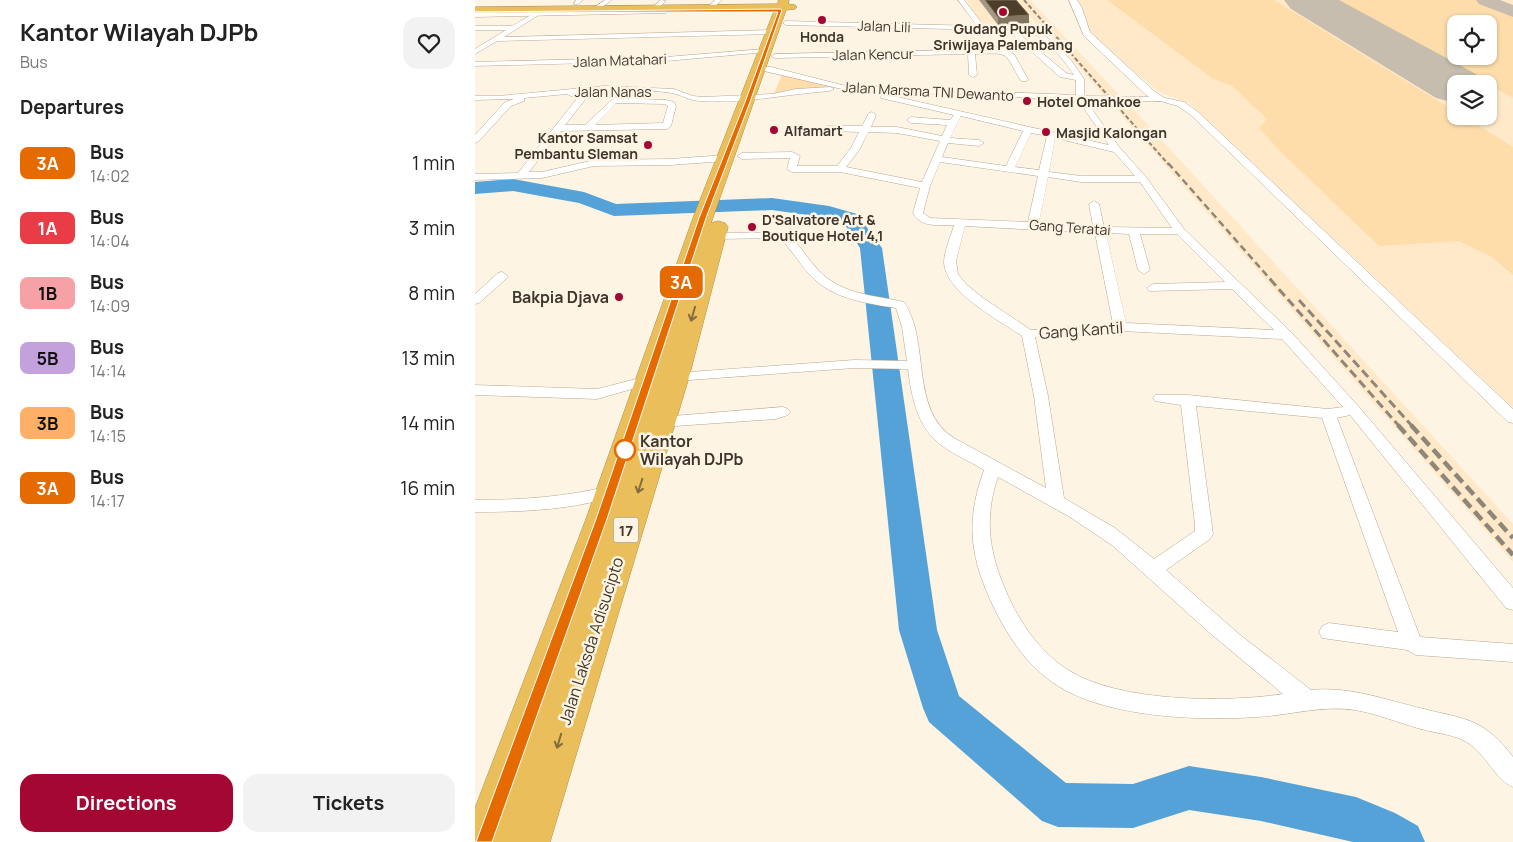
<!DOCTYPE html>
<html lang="en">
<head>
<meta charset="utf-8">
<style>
  :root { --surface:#fff; --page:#f2f2f2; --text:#222; --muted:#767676; --accent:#a40732 }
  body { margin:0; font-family:Manrope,sans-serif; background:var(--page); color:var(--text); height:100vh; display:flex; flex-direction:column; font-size:19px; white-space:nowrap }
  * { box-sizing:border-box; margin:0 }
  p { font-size:16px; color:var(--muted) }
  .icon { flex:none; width:28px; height:28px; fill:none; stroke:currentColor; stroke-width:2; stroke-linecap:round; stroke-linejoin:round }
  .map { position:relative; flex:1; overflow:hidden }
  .sheet { display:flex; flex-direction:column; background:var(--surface); width:475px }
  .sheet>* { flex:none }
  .badge { padding:0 10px; border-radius:8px; font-size:18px; line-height:32px }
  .fabs { position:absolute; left:972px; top:15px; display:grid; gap:10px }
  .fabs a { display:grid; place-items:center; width:50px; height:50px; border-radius:10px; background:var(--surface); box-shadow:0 1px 4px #0004; font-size:25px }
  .map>.badge { position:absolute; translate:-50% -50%; box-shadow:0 0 0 2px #fff }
  h2 { padding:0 20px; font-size:19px; line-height:45px }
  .round { display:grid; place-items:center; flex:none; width:52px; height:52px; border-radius:15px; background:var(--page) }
  .overview { display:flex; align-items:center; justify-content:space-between; height:85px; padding:0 20px }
  h1 { font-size:24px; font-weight:700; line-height:38px }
  .cta { display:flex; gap:10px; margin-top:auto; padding:10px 20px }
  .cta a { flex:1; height:58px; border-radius:15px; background:var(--accent); color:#fff; font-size:20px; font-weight:700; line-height:58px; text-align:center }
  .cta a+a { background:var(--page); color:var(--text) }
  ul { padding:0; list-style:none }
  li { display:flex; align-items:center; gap:15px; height:65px; padding:0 20px }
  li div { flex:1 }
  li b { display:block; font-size:19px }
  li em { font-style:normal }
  li .badge { min-width:55px; font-weight:700; text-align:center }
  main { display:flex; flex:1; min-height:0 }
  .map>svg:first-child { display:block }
</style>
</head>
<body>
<main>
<section class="sheet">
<div class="overview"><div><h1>Kantor Wilayah DJPb</h1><p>Bus</p></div><a class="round"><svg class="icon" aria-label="heart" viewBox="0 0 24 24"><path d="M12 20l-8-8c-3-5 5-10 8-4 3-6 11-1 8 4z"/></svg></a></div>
<h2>Departures</h2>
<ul>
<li><span class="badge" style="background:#e56a00;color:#fff">3A</span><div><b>Bus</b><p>14:02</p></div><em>1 min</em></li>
<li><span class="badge" style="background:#e93c46;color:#fff">1A</span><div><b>Bus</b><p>14:04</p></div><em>3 min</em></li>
<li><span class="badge" style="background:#f5a1a5;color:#111">1B</span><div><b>Bus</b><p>14:09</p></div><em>8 min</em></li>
<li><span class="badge" style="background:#c3a1dd;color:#111">5B</span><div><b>Bus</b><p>14:14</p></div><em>13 min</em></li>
<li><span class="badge" style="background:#ffaf66;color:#111">3B</span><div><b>Bus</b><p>14:15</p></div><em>14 min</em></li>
<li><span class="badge" style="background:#e56a00;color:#fff">3A</span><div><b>Bus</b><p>14:17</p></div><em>16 min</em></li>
</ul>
<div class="cta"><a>Directions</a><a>Tickets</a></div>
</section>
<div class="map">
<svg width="1038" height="842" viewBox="0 0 1038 842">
  <rect width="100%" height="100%" fill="#fef4e4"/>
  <!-- built -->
  <g fill="#ffe9c8" fill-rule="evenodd">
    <polygon points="491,0 538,0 558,24 508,27"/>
    <polygon points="541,0 555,0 647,98 631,98 570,28 565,28"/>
    <path d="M600,0H1038V408L715,104L684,92L620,39L611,27L607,6ZM981,24H1014V56H981ZM981,84H1014V116H981Z"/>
    <polygon points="635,102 652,102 1038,524 1038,562"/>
  </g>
  <!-- green -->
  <g fill="#feddaa" fill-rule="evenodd">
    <polygon points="632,0 799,0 981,112 981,116 988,116 1038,147 1038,275 1015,256 984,241 904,246 805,151 784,128 792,119 757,86 737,78"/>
    <path d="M858,0H1000L1038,16V98ZM981,24H1014V56H981Z"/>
    <polygon points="307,75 358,87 299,94"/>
  </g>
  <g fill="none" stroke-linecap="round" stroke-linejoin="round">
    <!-- river -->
    <polygon fill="#54a2d7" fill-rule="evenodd" points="38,179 109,192 141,204 297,198 354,206 382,214 407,248 462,630 484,696 591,783 658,784 714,766 786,777 881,797 920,813 943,826 950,842 878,842 786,821 714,810 658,828 583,827 567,821 454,722 448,708 424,630 385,248 368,222 352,218 297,210 139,216 104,203 38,191 0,194 0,182"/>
    <!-- taxiway -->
    <polygon fill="#c6bdae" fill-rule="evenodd" points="1001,0 1025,0 1038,5 1038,17 1004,4"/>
    <!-- runway -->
    <polygon fill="#c6bdae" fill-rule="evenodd" points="809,0 864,0 1001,74 1008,84 981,84 981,103 961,98 816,9"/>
    <!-- street casing -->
    <g stroke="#b8a78e" stroke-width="1">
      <g id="street">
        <polygon points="101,0 108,0 103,4 99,4"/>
        <polygon points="130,0 137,0 124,9 120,9 120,7"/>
        <polygon points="186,0 191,1 183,8 179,8 179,6"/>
        <polygon points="240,0 247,0 237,9 233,9 233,7"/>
        <path d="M483,0H489L509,26H518L526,29L550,27L564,30L596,60L609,79V96L685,97L709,102L723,112L1038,409V423L1033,422L717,116L703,106L685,101H611L645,148L671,177L709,229L816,332L884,407L1038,588V610L1031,608L875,415L862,418L945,637L1038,644V662L941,655L932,650L847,638L844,632L847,626L854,623L923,632L847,418L721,406L738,534L735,539L691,570L764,634L836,690C876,686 910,700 949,709C967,714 987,716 1004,725C1018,733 1029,745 1038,757V787C1022,781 1011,756 996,745C982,734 963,734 946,729C924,723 903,714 880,710C847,705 816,715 783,717C723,721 627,718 577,682C551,664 533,636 519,608C495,557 490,523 509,470C493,460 472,452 459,439C441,421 436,393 433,369L379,368L201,381L196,380L194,377L196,374L201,373L379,360L432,361L427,327L421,308C390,303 357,299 335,275C324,263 316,249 305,238L241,239L235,236L241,233H312C324,244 333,259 344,271C368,295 399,295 429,302C456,342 434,410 479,438L571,488L559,396L547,336C524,320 471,293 469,263C469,251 476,236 479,225C464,225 446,228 438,213L445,188L365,172H317L312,169L315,158L267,159L262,156L267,153L317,152L325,156L322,166H362L376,148L384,132L354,131L350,128L351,126H387L394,113L397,112L401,115L396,127H422L467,136L472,125L436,123L432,120L436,117L475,120L479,115L406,98V94H409L634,145L603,100L371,90L280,69L284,67H296L371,86L601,95V80L585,77L535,32L525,33L517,30L311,25L308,23L311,21L502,26ZM550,31C569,34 588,59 599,75L591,73L542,32ZM486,116L548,131L531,166L467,157L473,143L504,146L509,143L504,140L475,138ZM393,132L422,133L465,141L447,182L371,167L385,149ZM556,133L572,136L564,170L540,167ZM580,138L639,152L660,176H606L574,172ZM465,162L563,176L553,222L455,218L448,213L455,186ZM573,177L606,182H665L697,228L629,227L624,204L619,201L614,204L618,226L564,222ZM490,226L620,233L638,324L556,330L508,298L492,285L483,274L481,261ZM631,233L654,234L663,270L669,274L675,270L665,234H702L750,282L678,284L672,288L674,291L757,289L799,330L651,323ZM645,331L807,339L868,407L853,409L713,395H680L678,398L680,401L706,405L720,525V531L679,559L640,528L589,498L573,396L560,337ZM523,477L595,517L638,546L736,634L808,694C750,703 643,702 593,670C562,650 541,617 528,584C513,547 510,514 523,477Z"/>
        <polygon points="63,11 65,14 29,37 297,30 300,32 297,34 22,41 0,54 0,49 31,30 0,30 0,26 37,26"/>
        <polygon points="290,49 294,51 292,52 191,61 0,66 0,62 191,57"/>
        <path d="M529,49L539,54L553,79L552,81H546C528,51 536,53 500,54L502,75L498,77L494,75L493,54L300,58L296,56L300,54Z"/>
        <path d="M130,86L199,89L218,96L228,97L297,94L321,89L355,87L359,89L355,91C312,94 269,104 226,101C215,101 207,95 197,93C173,89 134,90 110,92L113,96L90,125H110L139,98L191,100L199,102L201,106L196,126L192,129L86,131L54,172H67L119,160L195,159L251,155L256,158L251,161L195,165L119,166L67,178L0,180V174L43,173L104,96H96L92,94L49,98V101L36,106L3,142L0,143V135L30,102L39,99L0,100V96H23ZM141,103L190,104L193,106L188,123L120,125Z"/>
        <polygon points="27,272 33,276 31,279 4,303 0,304 0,294 23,273"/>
        <polygon points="173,376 178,377 180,380 178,383 122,399 0,395 0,385 122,389"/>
        <polygon points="308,407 313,409 315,412 313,415 301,419 186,427 181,426 178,422 181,418 186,417"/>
        <path d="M135,486L141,488L143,492L141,496C95,510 48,512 0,512V500C46,500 90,497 135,486Z"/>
      </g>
    </g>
    <!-- secondary casing -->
    <g stroke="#b8a78e" stroke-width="1">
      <g id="secondary">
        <polygon points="594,0 602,0 607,8 615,32 679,91 691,99 689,101 681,101 671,95 609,36"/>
        <polygon points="188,8 192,11 191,13 0,17 0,11"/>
      </g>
    </g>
    <!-- highway casing -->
    <g stroke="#ad8f4b" stroke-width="1">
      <polygon id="highway" points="304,0 314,0 313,4 320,5 322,7 320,9 311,10 236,223 243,221 250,223 253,227 214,377 75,842 0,842 0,808 111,519 218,218 299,11 0,13 0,7 302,4"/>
    </g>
    <!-- street -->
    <use href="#street" fill="#fff" fill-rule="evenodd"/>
    <!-- secondary -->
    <use href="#secondary" fill="#fff" fill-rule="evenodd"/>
    <!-- highway -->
    <use href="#highway" fill="#eabf5b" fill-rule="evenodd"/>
    <!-- rail-far3 -->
    <polyline stroke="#8e8679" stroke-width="2" stroke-dasharray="4.5 2.5" stroke-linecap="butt" points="549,0 694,165"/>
    <!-- rail-far2 -->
    <polyline stroke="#8e8679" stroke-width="2.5" stroke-dasharray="7 4" stroke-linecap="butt" points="693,163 796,280"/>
    <!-- rail-far1 -->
    <g stroke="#8e8679" stroke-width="3" stroke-dasharray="9 4.5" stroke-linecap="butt">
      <polyline points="795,279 924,426"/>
      <polyline points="824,300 937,426"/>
    </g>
    <!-- rail -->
    <g stroke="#8e8679" stroke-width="4.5" stroke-dasharray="11 5.5" stroke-linecap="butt">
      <polyline points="923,425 1038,555"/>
      <polyline points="936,425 1038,538"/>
    </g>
  </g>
  <!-- wall -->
  <polygon fill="#a59986" points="504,0 541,0 554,15 554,23 523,25"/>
  <!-- shaded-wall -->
  <polygon fill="#817560" points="554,15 554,23 523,25 523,17"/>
  <!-- building -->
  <polygon fill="#4c3e28" stroke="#817560" points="510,0 541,0 554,15 523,17"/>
  <!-- one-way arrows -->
  <defs><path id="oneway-shaft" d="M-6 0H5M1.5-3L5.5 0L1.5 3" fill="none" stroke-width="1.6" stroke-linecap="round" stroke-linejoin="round" transform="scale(1.25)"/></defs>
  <g stroke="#826d3f">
    <use href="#oneway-shaft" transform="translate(218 314) rotate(106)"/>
    <use href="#oneway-shaft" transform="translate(165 486) rotate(108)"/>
    <use href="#oneway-shaft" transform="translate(84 741) rotate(107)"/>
  </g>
  <!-- line -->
  <polygon fill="#e56a00" stroke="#fff" points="305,9 307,10 275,102 231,218 132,519 17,842 1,842 121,519 224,218 270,102 303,12 0,12"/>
  <!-- markers -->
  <g fill="#a40732" stroke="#fef4e4" stroke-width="2">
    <circle cx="528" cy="12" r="5"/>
    <circle cx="347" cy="20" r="5"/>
    <circle cx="552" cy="101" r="5"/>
    <circle cx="299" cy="130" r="5"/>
    <circle cx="571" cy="132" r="5"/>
    <circle cx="173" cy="145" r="5"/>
    <circle cx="277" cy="227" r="5"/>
    <circle cx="144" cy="297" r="5"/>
  </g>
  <circle fill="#fff" stroke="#e56a00" stroke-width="2.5" cx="150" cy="450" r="10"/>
  <g text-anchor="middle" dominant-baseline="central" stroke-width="5" stroke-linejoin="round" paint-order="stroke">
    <!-- far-street labels -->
    <g font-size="14" fill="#3d362c" stroke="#fef4e4">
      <text transform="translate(409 26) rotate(2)">Jalan Lili</text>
      <text transform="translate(398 54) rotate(-1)">Jalan Kencur</text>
      <text transform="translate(145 60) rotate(-2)">Jalan Matahari</text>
      <text x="138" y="91">Jalan Nanas</text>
      <text transform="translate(453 91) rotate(3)">Jalan Marsma TNI Dewanto</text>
      <text transform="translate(595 227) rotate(4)">Gang Teratai</text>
    </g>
    <!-- far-poi labels -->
    <g font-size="14" font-weight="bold" fill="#3d362c" stroke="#fef4e4" text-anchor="start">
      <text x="528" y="28" text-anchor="middle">Gudang Pupuk<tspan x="528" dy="16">Sriwijaya Palembang</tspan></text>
      <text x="347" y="36" text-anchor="middle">Honda</text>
      <text x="562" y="101">Hotel Omahkoe</text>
      <text x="309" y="130">Alfamart</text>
      <text x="581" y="132">Masjid Kalongan</text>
      <text x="163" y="137" text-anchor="end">Kantor Samsat<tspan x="163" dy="16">Pembantu Sleman</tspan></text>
      <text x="287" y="219">D'Salvatore Art &amp;<tspan x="287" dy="16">Boutique Hotel 4,1</tspan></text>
    </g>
    <!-- shield labels -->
    <rect fill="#fef4e4" stroke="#776f63" stroke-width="1" x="138.5" y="517.5" width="25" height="25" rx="4"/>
    <g font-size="15" font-weight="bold" fill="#3d362c">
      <text x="151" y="530">17</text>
    </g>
    <!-- poi labels -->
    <g font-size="16" font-weight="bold" fill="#3d362c" stroke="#fef4e4" text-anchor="end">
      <text x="134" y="297">Bakpia Djava</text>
    </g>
    <!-- street labels -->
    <g font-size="16" fill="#3d362c" stroke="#fef4e4">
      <text transform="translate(606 330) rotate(-4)">Gang Kantil</text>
      <text transform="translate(116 641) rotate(-72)">Jalan Laksda Adisucipto</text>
    </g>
    <!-- stop labels -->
    <g font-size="16" font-weight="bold" fill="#3d362c" stroke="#fef4e4" text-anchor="start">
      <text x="165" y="441">Kantor<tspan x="165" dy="18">Wilayah DJPb</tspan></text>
    </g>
  </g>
</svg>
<div class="fabs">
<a><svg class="icon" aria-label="locate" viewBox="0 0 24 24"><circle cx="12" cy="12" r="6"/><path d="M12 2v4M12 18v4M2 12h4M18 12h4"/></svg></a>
<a><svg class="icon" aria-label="layers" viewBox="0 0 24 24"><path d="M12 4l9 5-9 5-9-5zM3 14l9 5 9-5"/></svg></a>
</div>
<b class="badge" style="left:206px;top:282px;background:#e56a00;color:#fff">3A</b>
</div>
</main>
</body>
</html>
